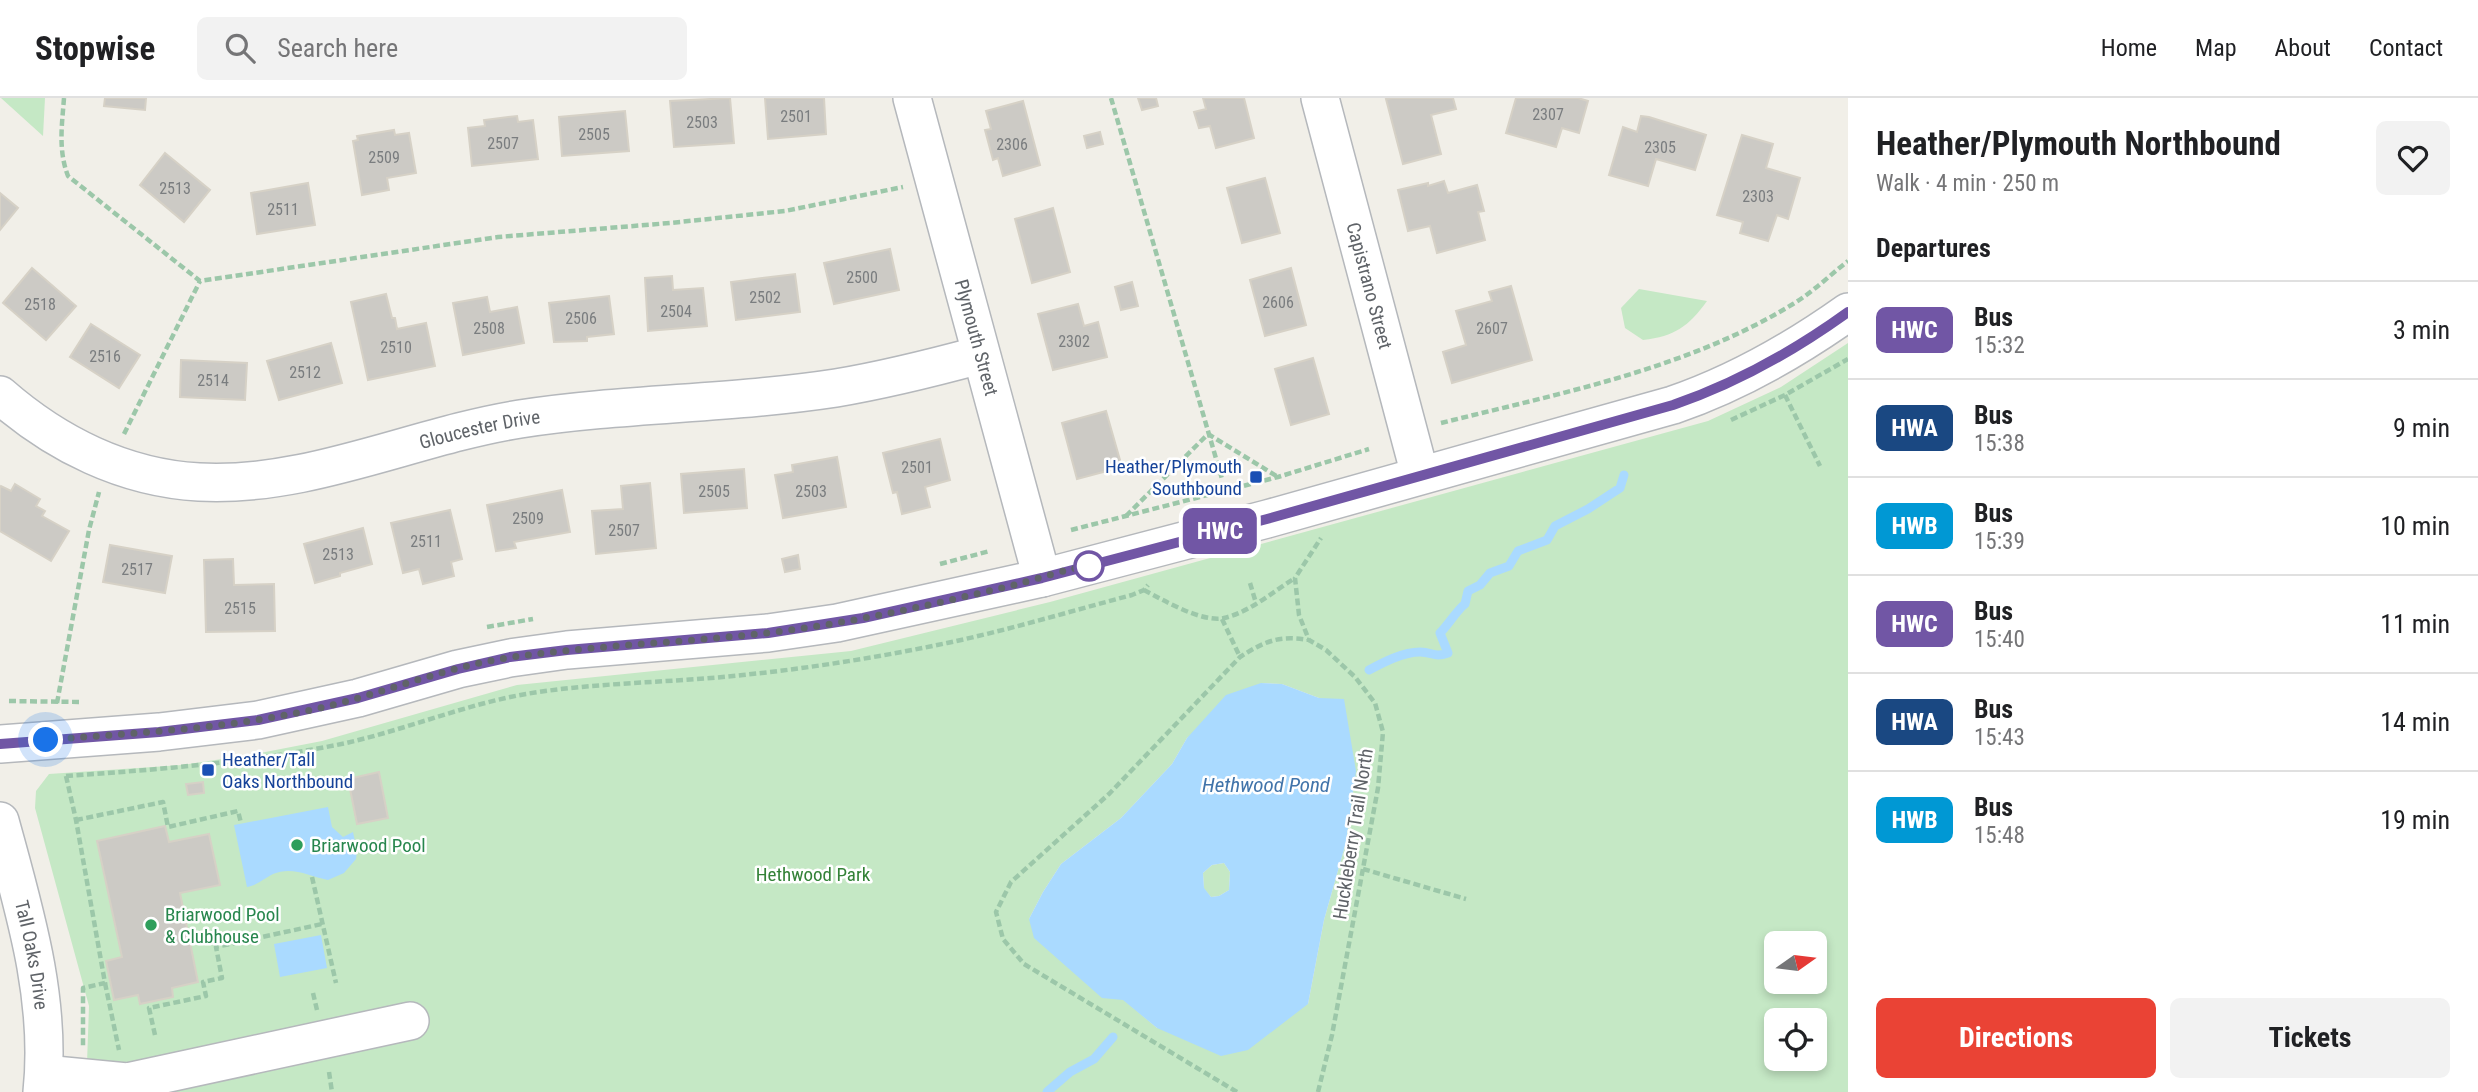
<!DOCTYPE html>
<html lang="en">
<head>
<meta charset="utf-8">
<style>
  :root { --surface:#fff; --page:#f2f2f2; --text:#202124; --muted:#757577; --line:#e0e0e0; --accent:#ea4335 }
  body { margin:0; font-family:"Roboto Condensed",sans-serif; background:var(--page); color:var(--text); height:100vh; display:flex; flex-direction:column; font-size:26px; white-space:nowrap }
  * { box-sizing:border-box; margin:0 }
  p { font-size:23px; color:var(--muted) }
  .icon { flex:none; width:38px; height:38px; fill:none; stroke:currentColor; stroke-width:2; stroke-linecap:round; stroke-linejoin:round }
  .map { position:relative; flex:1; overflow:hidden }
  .panel { display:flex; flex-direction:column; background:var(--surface); width:630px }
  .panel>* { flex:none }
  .badge { padding:0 14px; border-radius:10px; font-size:24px; line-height:46px }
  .needle { width:46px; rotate:76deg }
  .tools { position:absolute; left:1764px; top:833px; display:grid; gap:14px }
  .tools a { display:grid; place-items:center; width:63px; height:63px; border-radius:10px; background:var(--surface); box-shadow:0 4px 10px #0003; font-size:35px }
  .you { position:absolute; width:35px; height:35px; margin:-18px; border:5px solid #fff; border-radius:50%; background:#1a73e8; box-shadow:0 0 0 10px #1a73e833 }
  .map>.badge { position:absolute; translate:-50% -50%; box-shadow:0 0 0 4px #fff }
  h2 { padding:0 28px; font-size:26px; line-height:63px }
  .round { display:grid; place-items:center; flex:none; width:74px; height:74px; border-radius:10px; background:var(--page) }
  .summary { display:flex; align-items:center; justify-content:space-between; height:119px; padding:0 28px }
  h1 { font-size:33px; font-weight:700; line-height:52px }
  .button { display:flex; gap:14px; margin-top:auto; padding:14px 28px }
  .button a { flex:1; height:80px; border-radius:10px; background:var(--accent); color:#fff; font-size:28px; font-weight:700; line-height:80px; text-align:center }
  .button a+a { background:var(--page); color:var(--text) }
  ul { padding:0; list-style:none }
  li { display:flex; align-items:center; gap:21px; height:98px; padding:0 28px; border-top:2px solid var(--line) }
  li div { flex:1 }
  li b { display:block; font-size:26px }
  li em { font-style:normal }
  li .badge { min-width:77px; font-weight:700; text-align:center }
  header { display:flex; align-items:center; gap:42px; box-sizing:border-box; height:98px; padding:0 35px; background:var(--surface); border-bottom:2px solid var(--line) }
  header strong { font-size:33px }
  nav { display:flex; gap:38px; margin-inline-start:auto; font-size:24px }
  .search { width:490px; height:63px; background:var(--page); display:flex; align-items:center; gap:18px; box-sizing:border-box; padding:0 24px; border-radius:10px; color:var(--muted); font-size:26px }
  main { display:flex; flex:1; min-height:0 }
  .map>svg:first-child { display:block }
</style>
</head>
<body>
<header>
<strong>Stopwise</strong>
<div class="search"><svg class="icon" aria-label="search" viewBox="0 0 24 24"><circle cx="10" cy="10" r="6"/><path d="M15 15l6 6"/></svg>Search here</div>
<nav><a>Home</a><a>Map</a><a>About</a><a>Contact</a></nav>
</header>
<main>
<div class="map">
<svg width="1848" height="994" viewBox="0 0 1848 994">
  <rect width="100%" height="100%" fill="#f1efe8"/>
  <!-- green -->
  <g fill="#c5e8c5" fill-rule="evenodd">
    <polygon points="1,0 45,0 43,38"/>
    <path d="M1639,191L1707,203C1688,229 1675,238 1643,242L1625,230L1621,210Z"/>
    <path d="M1848,245V994H86L89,908L35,710L36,693L49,676L182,667L255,656L322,643L517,587L851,553L1050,504L1708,323L1781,289ZM1262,585L1282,586L1319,600L1346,744L1324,822L1308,906L1157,930L1029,821L1043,794L1061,766L1121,720L1172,666L1187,640ZM1776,845H1815V884H1776ZM1776,922H1815V961H1776Z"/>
    <polygon points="1224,765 1230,774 1229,792 1219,798 1211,799 1204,791 1203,775 1212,767"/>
  </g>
  <!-- water -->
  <g fill="#aadaff" fill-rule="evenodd">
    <path d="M1261,585L1282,586L1319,600L1344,601L1356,673L1346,744L1324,822L1308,906L1248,952L1221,958L1157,930L1123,902L1102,900L1034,840L1029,821L1043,794L1061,766L1121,720L1172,666L1187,640L1226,597ZM1224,765L1230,774L1229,792L1219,798L1211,799L1204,790L1203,775L1212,767Z"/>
    <path d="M328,709L332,729L343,739L353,734L357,752L356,761L344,775L328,782C309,778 292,768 273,776C263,781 258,787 247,789L234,727Z"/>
    <polygon points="321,837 327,870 280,879 274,846"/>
  </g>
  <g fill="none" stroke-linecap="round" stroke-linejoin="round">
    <!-- stream -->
    <g stroke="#aadaff" stroke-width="9">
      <path d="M1369,572C1384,564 1403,554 1420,554C1433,554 1434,560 1448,555L1440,535C1449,526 1457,512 1465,506L1468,493L1480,487L1490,475L1509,468L1518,453L1547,442L1555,428L1588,411L1620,390L1624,377"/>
      <polyline points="1047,994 1070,974 1094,961 1113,939"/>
    </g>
  </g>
  <!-- building -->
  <g fill="#cccac5" stroke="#d6d1c6" stroke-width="2">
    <polygon points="105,0 146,0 145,12 104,8"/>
    <polygon points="730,0 734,45 674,49 670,3"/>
    <polygon points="765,0 824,0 826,36 768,41"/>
    <polygon points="1138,0 1156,0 1158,8 1142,12"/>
    <polygon points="1203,0 1244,0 1254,40 1216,50 1210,28 1199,30 1194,14 1206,11"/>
    <polygon points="1392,0 1453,0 1456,11 1431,17 1441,56 1403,66 1386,1"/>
    <polygon points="1516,0 1578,0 1588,3 1579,35 1562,30 1556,49 1506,35"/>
    <polygon points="1023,3 1040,67 1003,78 998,60 993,62 985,32 991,31 986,13"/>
    <polygon points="625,13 629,53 562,58 559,19"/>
    <polygon points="517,18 518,24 533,22 538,61 472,68 468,30 485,28 484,22"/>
    <polygon points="1641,18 1649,19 1706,37 1695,72 1656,61 1648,88 1609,77 1623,29 1637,34"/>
    <polygon points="394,32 395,37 409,35 416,75 387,80 389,92 362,97 353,43 358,42 357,38"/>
    <polygon points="1100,34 1103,46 1087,50 1084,38"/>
    <polygon points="1742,37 1773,46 1766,70 1800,80 1788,121 1777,117 1768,143 1740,135 1743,124 1717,117"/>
    <polygon points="165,55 210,92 184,124 140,87"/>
    <polygon points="1265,80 1280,135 1242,145 1227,90"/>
    <polygon points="1444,83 1448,95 1477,87 1484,113 1478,114 1485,142 1437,155 1430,128 1408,133 1398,92 1428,85 1428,88"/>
    <polygon points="308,85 315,127 257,136 251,95"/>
    <polygon points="0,95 18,110 0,132"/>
    <polygon points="1053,110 1070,174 1032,185 1015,121"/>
    <polygon points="890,151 899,192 834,206 824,165"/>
    <polygon points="32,170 76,208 46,242 3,205"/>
    <polygon points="1291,170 1306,227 1265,238 1250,182"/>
    <polygon points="795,176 800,214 736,222 731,184"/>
    <polygon points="672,178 673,192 703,190 707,228 648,233 645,180"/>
    <polygon points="1132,184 1138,208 1121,212 1115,189"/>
    <polygon points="1511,188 1532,262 1452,285 1443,254 1466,247 1456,213 1492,203 1489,194"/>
    <polygon points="386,196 392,220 395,220 397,231 426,225 435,268 368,282 351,204"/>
    <polygon points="609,198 614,236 587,239 587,243 554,244 549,205"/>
    <polygon points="487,199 490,214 517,209 524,245 463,257 453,205"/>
    <polygon points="1078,206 1084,228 1098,224 1107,259 1053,272 1038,216"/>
    <polygon points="91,226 140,257 119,290 70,259"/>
    <polygon points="331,245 342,285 279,302 267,263"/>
    <polygon points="1313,260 1329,316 1291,327 1275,271"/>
    <polygon points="181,262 247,265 245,302 180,299"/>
    <polygon points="1106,313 1122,369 1077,381 1062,325"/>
    <polygon points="940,341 950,382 925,389 930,409 902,416 897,394 893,395 883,355"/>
    <polygon points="837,359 846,409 783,420 775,377 793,374 792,367"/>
    <polygon points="744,371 747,410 684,415 681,376"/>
    <polygon points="650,385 656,450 596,456 592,413 623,411 621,388"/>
    <polygon points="15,386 40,401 36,408 45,413 42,418 69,433 51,463 0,433 0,390 1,388 11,393"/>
    <polygon points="562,392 570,434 514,444 516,450 496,453 487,407"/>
    <polygon points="450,412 462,461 451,464 454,478 423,486 419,471 403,475 391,425"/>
    <polygon points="363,430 372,466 340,475 340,478 315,485 304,446"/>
    <polygon points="110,447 172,458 165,495 103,484"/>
    <polygon points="798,457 800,471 785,474 782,461"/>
    <polygon points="233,461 234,487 274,486 275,533 206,534 204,462"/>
    <polygon points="379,674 388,720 357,726 348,681"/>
    <polygon points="203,684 204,695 188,697 186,686"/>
    <polygon points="165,728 169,744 209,736 220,787 180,795 198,884 172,890 173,899 140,906 138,897 114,902 106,863 122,859 97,743"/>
  </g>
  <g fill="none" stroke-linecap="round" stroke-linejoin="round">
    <!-- minor casing -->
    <g stroke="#b5b8bc" stroke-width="40">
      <g id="minor">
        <path id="s1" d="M912,0L1042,480"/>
        <path id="s2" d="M1320,0L1420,377"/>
        <path id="s3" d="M0,297C56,346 124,380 199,384C309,390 413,338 520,321C624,305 731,306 836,290C884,282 932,270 980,257"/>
        <path d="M0,646L159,634L258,622L358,600L458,571L510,560L567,552L768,535L837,525L1042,480L1267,421L1673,307C1737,285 1793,253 1848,214"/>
        <path id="s4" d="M0,723C24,811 52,901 42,994"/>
        <polyline points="44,976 127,984 410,923"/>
      </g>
    </g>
    <!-- path -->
    <g stroke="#9cc7a9" stroke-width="4.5" stroke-dasharray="7 3.5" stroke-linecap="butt">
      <path d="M64,0C62,27 58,52 68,78L200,183L498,139L670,125L785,113L903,89"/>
      <polyline points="1111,0 1222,381"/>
      <polyline points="1785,297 1820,368"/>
      <polyline points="1731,322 1785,297 1848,261"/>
      <path d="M1441,325C1561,295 1687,271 1793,206C1813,194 1830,177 1848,163"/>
      <polyline points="124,336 200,183"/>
      <polyline points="1126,418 1208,336 1278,379"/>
      <polyline points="1071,432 1278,379 1369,351"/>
      <polyline points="940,466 990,453"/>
      <polyline points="1250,485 1256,505"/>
      <path d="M1144,492C1163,502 1202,525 1224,520C1250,514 1274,493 1295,480"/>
      <polyline points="1222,521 1240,559"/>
      <polyline points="487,529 533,521"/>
      <polyline points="9,603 81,604"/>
      <polyline points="57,605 89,432 99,394"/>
      <path d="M66,678C153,672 240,665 326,649C394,637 457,608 526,596C597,584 671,585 743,577C811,570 880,559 947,545C1009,532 1071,513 1132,497L1144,492L1148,487"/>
      <polyline points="66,678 76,722 105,885 83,890 83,949"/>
      <polyline points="76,722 163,704 168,729 238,713 241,725"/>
      <polyline points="1363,771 1466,801"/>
      <polyline points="312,779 336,885"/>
      <polyline points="105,885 119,952"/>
      <polyline points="313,895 317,912"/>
      <polyline points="155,937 149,910 206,898 203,884 222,880 216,849 322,826"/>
      <polyline points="329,974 332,994"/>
      <path d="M1237,994L1024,866L1003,841L996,814L1011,784L1109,696L1240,559C1265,543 1279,537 1309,542"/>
      <polyline points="1318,994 1332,937 1378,690 1383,634 1375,605 1355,579 1326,552 1309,542 1299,517 1295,480 1321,440"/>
    </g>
    <!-- minor -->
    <use href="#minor" stroke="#fff" stroke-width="37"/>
  </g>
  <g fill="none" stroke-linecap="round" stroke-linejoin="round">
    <!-- line casing -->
    <g stroke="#fff" stroke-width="16">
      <path id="line" d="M0,646L159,634L258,622L358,600L458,571L510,559L567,552L768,535L863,520L1042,480L1267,421L1673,307C1737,285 1794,253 1848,214"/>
    </g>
    <!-- line -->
    <use href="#line" stroke="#7156a5" stroke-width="10"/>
    <!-- walk -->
    <path stroke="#5f6368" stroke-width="7" stroke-dasharray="0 12.6" d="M46,642C133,635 221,631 306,613C376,599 442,569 513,559C620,544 729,544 836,525C896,515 955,501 1014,487C1038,481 1069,470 1089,468"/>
  </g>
  <!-- markers -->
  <g fill="#1a4fb4" stroke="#fff" stroke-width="2.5">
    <rect x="1249" y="372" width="14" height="14" rx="3.5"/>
    <rect x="201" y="665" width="14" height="14" rx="3.5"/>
  </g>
  <circle fill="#fff" stroke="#7156a5" stroke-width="3.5" cx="1089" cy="468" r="14"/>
  <g fill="#2e9e5b" stroke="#fff" stroke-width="2.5">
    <circle cx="297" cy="747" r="7"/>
    <circle cx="151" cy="827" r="7"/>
  </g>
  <g text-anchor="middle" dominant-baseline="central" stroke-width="5" stroke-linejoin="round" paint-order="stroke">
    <!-- number labels -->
    <g font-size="16" fill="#7a7d7f">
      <text x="1548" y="16">2307</text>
      <text x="796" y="18">2501</text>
      <text x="702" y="24">2503</text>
      <text x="594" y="36">2505</text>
      <text x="503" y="45">2507</text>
      <text x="1012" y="46">2306</text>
      <text x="1660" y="49">2305</text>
      <text x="384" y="59">2509</text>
      <text x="175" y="90">2513</text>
      <text x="1758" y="98">2303</text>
      <text x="283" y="111">2511</text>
      <text x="862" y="179">2500</text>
      <text x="765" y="199">2502</text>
      <text x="1278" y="204">2606</text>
      <text x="40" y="206">2518</text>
      <text x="676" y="213">2504</text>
      <text x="581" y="220">2506</text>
      <text x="489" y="230">2508</text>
      <text x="1492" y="230">2607</text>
      <text x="1074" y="243">2302</text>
      <text x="396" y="249">2510</text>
      <text x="105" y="258">2516</text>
      <text x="305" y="274">2512</text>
      <text x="213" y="282">2514</text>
      <text x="917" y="369">2501</text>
      <text x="714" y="393">2505</text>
      <text x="811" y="393">2503</text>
      <text x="528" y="420">2509</text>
      <text x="624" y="432">2507</text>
      <text x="426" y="443">2511</text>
      <text x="338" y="456">2513</text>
      <text x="137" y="471">2517</text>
      <text x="240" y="510">2515</text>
    </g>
    <!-- street labels -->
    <g font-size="19" fill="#5f6368" stroke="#fff">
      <text stroke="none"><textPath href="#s2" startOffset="194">Capistrano Street</textPath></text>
      <text stroke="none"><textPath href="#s1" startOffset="248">Plymouth Street</textPath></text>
      <text stroke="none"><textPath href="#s3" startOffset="508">Gloucester Drive</textPath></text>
      <text transform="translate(1353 736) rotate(-81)">Huckleberry Trail North</text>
      <text stroke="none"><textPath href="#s4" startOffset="138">Tall Oaks Drive</textPath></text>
    </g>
    <!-- transit labels -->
    <g font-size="19" fill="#164399" stroke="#fff" text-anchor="end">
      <text x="1242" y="368">Heather/Plymouth<tspan x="1242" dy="22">Southbound</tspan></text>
      <text x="222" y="661" text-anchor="start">Heather/Tall<tspan x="222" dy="22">Oaks Northbound</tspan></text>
    </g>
    <!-- leisure labels -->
    <g font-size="19" fill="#27864d" stroke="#fff" text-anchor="start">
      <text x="311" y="747">Briarwood Pool</text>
      <text x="165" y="816">Briarwood Pool<tspan x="165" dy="22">&amp; Clubhouse</tspan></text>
    </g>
    <!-- park labels -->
    <g font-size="19" fill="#348238" stroke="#fff">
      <text x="813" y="776">Hethwood Park</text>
    </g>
    <!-- water labels -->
    <g font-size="21" font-style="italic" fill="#4174aa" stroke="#fff">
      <text x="1266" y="687">Hethwood Pond</text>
    </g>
  </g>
</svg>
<div class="tools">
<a><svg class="needle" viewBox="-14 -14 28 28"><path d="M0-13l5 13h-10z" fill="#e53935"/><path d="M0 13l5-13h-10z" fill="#757577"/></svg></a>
<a><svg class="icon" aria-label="locate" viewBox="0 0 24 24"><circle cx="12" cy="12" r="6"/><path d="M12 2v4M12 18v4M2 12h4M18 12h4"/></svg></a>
</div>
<div class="you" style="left:46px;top:642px"></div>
<b class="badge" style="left:1220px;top:433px;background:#7156a5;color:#fff">HWC</b>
</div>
<section class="panel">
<div class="summary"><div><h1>Heather/Plymouth Northbound</h1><p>Walk · 4 min · 250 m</p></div><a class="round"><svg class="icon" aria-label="heart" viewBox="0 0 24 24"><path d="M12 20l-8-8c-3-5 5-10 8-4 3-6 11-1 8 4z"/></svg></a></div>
<h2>Departures</h2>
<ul>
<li><span class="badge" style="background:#7156a5;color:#fff">HWC</span><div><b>Bus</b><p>15:32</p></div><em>3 min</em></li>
<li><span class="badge" style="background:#1a4882;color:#fff">HWA</span><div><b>Bus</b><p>15:38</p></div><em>9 min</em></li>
<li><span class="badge" style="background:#0098d4;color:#fff">HWB</span><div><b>Bus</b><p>15:39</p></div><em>10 min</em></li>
<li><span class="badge" style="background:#7156a5;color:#fff">HWC</span><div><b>Bus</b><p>15:40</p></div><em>11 min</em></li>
<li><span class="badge" style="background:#1a4882;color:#fff">HWA</span><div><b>Bus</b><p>15:43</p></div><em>14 min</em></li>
<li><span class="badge" style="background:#0098d4;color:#fff">HWB</span><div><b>Bus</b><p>15:48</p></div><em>19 min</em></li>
</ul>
<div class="button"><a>Directions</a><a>Tickets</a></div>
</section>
</main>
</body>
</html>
